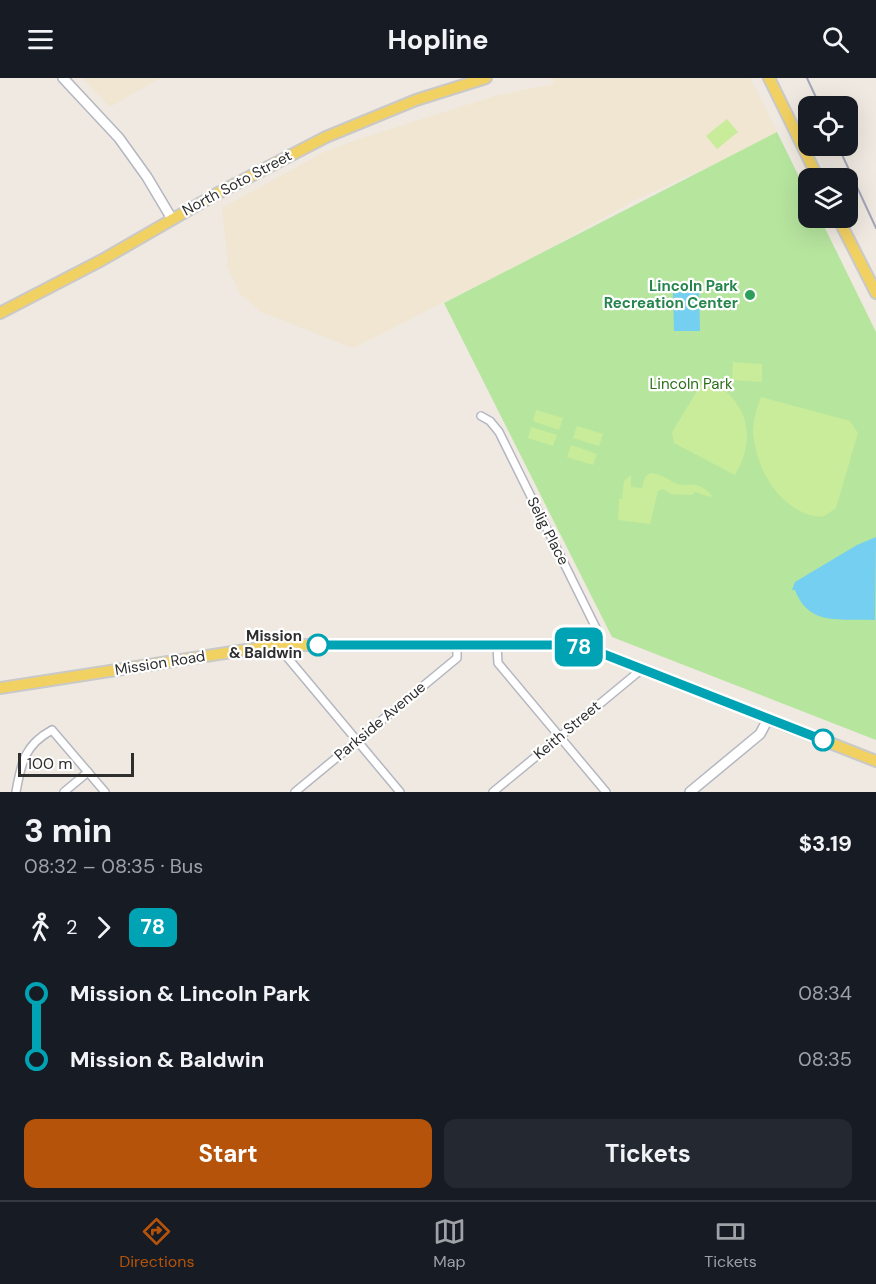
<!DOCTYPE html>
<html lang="en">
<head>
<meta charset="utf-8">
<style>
  :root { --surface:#171b24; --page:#242831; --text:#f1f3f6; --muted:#9ea1a6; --line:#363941; --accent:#b45309 }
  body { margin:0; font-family:"DM Sans",sans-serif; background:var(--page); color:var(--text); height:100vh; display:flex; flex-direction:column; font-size:22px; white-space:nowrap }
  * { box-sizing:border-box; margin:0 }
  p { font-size:20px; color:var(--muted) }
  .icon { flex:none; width:33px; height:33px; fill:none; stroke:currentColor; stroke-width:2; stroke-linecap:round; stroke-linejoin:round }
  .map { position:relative; height:714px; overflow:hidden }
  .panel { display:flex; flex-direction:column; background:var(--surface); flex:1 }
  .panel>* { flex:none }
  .badge { padding:0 12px; border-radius:9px; font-size:21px; line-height:39px }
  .controls { position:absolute; left:798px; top:18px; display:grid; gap:12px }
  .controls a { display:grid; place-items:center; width:60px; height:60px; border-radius:12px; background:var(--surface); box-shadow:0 6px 24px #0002; font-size:30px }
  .scale { position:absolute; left:18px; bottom:15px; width:116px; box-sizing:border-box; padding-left:6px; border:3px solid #2e2e2e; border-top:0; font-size:16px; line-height:21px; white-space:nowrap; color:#2e2e2e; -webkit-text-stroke:4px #fff; paint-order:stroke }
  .map>.badge { position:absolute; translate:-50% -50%; box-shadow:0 0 0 3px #fff }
  .legs { display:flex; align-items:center; gap:9px; height:66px; padding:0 24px; font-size:20px }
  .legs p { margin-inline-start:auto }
  .overview { display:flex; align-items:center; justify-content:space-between; height:102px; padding:0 24px }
  h1 { font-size:33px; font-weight:700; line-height:45px }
  .action { display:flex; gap:12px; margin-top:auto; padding:12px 24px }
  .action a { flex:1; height:69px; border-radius:12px; background:var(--accent); color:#fff; font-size:24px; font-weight:700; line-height:69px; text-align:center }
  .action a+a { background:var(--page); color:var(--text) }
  ul { padding:0 24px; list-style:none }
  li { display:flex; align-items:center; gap:21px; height:66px; font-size:22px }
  li i { display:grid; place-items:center; width:9px; height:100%; margin:0 8px; background:currentColor }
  li i::after { content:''; width:15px; height:15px; margin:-8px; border:4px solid; border-radius:50%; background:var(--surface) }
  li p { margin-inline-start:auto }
  li:first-child i { background:linear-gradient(#0000 50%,currentColor 0) }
  li:last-child i { background:linear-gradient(currentColor 50%,#0000 0) }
  header { display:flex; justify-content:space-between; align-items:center; height:78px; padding:0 24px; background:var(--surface); font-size:27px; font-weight:700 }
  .tab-bar { display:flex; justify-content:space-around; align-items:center; height:84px; border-top:2px solid var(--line); background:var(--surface); font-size:16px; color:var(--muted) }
  .tab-bar a { display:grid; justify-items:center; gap:3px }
  .tab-bar .current { color:var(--accent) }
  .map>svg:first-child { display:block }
</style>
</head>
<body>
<header><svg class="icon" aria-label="menu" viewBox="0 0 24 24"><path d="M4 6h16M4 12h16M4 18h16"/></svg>Hopline<svg class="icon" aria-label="search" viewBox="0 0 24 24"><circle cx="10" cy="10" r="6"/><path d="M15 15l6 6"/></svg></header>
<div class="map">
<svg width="876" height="714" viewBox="0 0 876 714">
  <rect width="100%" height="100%" fill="#efe9e1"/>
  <!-- education -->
  <g fill="#f0e6d1">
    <polygon points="83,0 160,0 110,29"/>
    <polygon points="553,0 750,0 777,54 730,79 635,122 547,172 353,270 261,234 240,216 226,186 228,185 222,130 324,74 356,62 498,17 554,6"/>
  </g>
  <!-- green -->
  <polygon fill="#b6e59e" points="777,54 808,117 808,140 820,140 876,254 876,662 612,559 444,225"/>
  <!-- pitch -->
  <g fill="#c9ec9a">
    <polygon points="727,41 738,54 717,71 706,58"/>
    <polygon points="733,284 762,286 762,304 732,302"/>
    <path d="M705,300C746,320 759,357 735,397L674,365L672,354Z"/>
    <path d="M761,319L850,343L858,355L836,430C833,432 828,436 824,438C818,440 808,437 802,434C773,420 756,387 753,355C753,342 757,330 761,319Z"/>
    <polygon points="536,332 563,340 559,352 533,343"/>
    <polygon points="577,348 603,356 599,368 573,360"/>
    <polygon points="531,349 557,357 553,368 528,360"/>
    <polygon points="571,367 597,376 593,387 567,379"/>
    <path d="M651,395C660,396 666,400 673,404C687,413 695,398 712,418L710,419L695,414L692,417L671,416L663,411L658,413L650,446L618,442L619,421H622L624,403L631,397V409L642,410L645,399Z"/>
  </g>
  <!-- water -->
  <g fill="#75cff0">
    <polygon points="699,211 700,253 674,253 673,212"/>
    <path d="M876,459L875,542C840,540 809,549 795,512H792L795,504L857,467Z"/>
  </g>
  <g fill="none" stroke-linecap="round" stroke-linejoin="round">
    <!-- minor casing -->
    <g stroke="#b4b7c1" stroke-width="10">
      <g id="minor">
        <polyline points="481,338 490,343 499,354 600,558 601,575"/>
        <polyline points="277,567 400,714"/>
        <polyline points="497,568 498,585 606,714"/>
        <path d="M16,714C21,686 24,667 52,652L105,714"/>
        <polyline points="64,714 88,694"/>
        <polyline points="295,714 457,580 457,568"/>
        <polyline points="493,714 642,591"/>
      </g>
    </g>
    <!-- tertiary casing -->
    <g stroke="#b4b7c1" stroke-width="12">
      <g id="tertiary">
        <polyline points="63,0 119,60 147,99 172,141"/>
        <polyline points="690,714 760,656 768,641"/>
      </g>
    </g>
    <!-- primary casing -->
    <g stroke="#c9c9c9" stroke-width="14">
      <g id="primary">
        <polyline points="769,0 818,100"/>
        <polyline points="838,140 876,215"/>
        <polyline points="0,235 102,182 218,115 326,59 416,22 486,0"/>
        <polyline points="0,610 277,567 564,567 582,570 601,575 876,683"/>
      </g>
    </g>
    <!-- minor -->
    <use href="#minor" stroke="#fff" stroke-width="7"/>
    <!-- tertiary -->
    <use href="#tertiary" stroke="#fff" stroke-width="9"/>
    <!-- primary -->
    <use href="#primary" stroke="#f2d163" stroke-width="10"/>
    <!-- rail -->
    <g stroke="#a3a6b8" stroke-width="2">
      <polyline points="807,0 820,28"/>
      <polyline points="838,68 876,150"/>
    </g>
  </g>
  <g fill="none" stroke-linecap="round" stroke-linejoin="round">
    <!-- line-1 casing -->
    <g stroke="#fff" stroke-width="14">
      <polyline id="line-1" points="318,567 564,567 582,570 601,575 823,662"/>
    </g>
    <!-- line-1 -->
    <use href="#line-1" stroke="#00a3b4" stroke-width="9"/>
  </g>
  <!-- markers -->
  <circle fill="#2e9e5b" stroke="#fff" stroke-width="2" cx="750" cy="217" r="6"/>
  <g fill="#fff" stroke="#00a3b4" stroke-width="3">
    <circle cx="318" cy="567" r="10"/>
    <circle cx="823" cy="662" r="10"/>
  </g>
  <g text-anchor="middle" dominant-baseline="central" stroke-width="4.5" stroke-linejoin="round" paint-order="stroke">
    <!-- street labels -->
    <g font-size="15" fill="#2e2e2e" stroke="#fff">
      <text transform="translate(237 105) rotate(-28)">North Soto Street</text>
      <text transform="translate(548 453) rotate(63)">Selig Place</text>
      <text transform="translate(160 585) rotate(-9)">Mission Road</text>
      <text transform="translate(380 643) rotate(-40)">Parkside Avenue</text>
      <text transform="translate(567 652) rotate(-40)">Keith Street</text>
    </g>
    <!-- leisure labels -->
    <g font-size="15" font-weight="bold" fill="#27864d" stroke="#fff" text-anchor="end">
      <text x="738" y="208">Lincoln Park<tspan x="738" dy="17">Recreation Center</tspan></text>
    </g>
    <!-- park labels -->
    <g font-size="15" fill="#2c6e1b" stroke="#fff">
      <text x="691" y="306">Lincoln Park</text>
    </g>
    <!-- stop labels -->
    <g font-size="15" font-weight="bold" fill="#2e2e2e" stroke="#fff" text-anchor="end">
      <text x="302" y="558">Mission<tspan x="302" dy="17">&amp; Baldwin</tspan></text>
    </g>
  </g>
</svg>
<div class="controls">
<a><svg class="icon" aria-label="locate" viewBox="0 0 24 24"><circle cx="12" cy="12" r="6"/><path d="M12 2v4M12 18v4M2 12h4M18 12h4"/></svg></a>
<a><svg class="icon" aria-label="layers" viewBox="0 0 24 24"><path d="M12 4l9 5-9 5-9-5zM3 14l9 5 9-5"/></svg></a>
</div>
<div class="scale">100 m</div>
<b class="badge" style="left:579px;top:569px;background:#00a3b4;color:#fff">78</b>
</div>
<section class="panel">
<div class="overview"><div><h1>3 min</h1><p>08:32 – 08:35 · Bus</p></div><b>$3.19</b></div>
<div class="legs"><svg class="icon" aria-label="walk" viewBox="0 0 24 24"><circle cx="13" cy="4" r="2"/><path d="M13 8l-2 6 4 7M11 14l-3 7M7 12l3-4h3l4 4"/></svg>2<svg class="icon" aria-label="forward" viewBox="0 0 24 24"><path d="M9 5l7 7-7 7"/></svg><b class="badge" style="background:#00a3b4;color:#fff">78</b></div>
<ul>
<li><i style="color:#00a3b4"></i><b>Mission &amp; Lincoln Park</b><p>08:34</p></li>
<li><i style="color:#00a3b4"></i><b>Mission &amp; Baldwin</b><p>08:35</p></li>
</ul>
<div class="action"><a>Start</a><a>Tickets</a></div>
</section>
<nav class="tab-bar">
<a class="current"><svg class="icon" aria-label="directions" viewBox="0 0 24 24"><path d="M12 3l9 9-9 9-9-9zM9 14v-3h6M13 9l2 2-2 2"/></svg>Directions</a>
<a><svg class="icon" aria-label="map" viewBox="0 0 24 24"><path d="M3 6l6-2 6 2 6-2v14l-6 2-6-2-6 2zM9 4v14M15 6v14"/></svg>Map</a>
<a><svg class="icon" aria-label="tickets" viewBox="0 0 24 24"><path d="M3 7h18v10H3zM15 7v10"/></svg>Tickets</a>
</nav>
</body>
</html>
